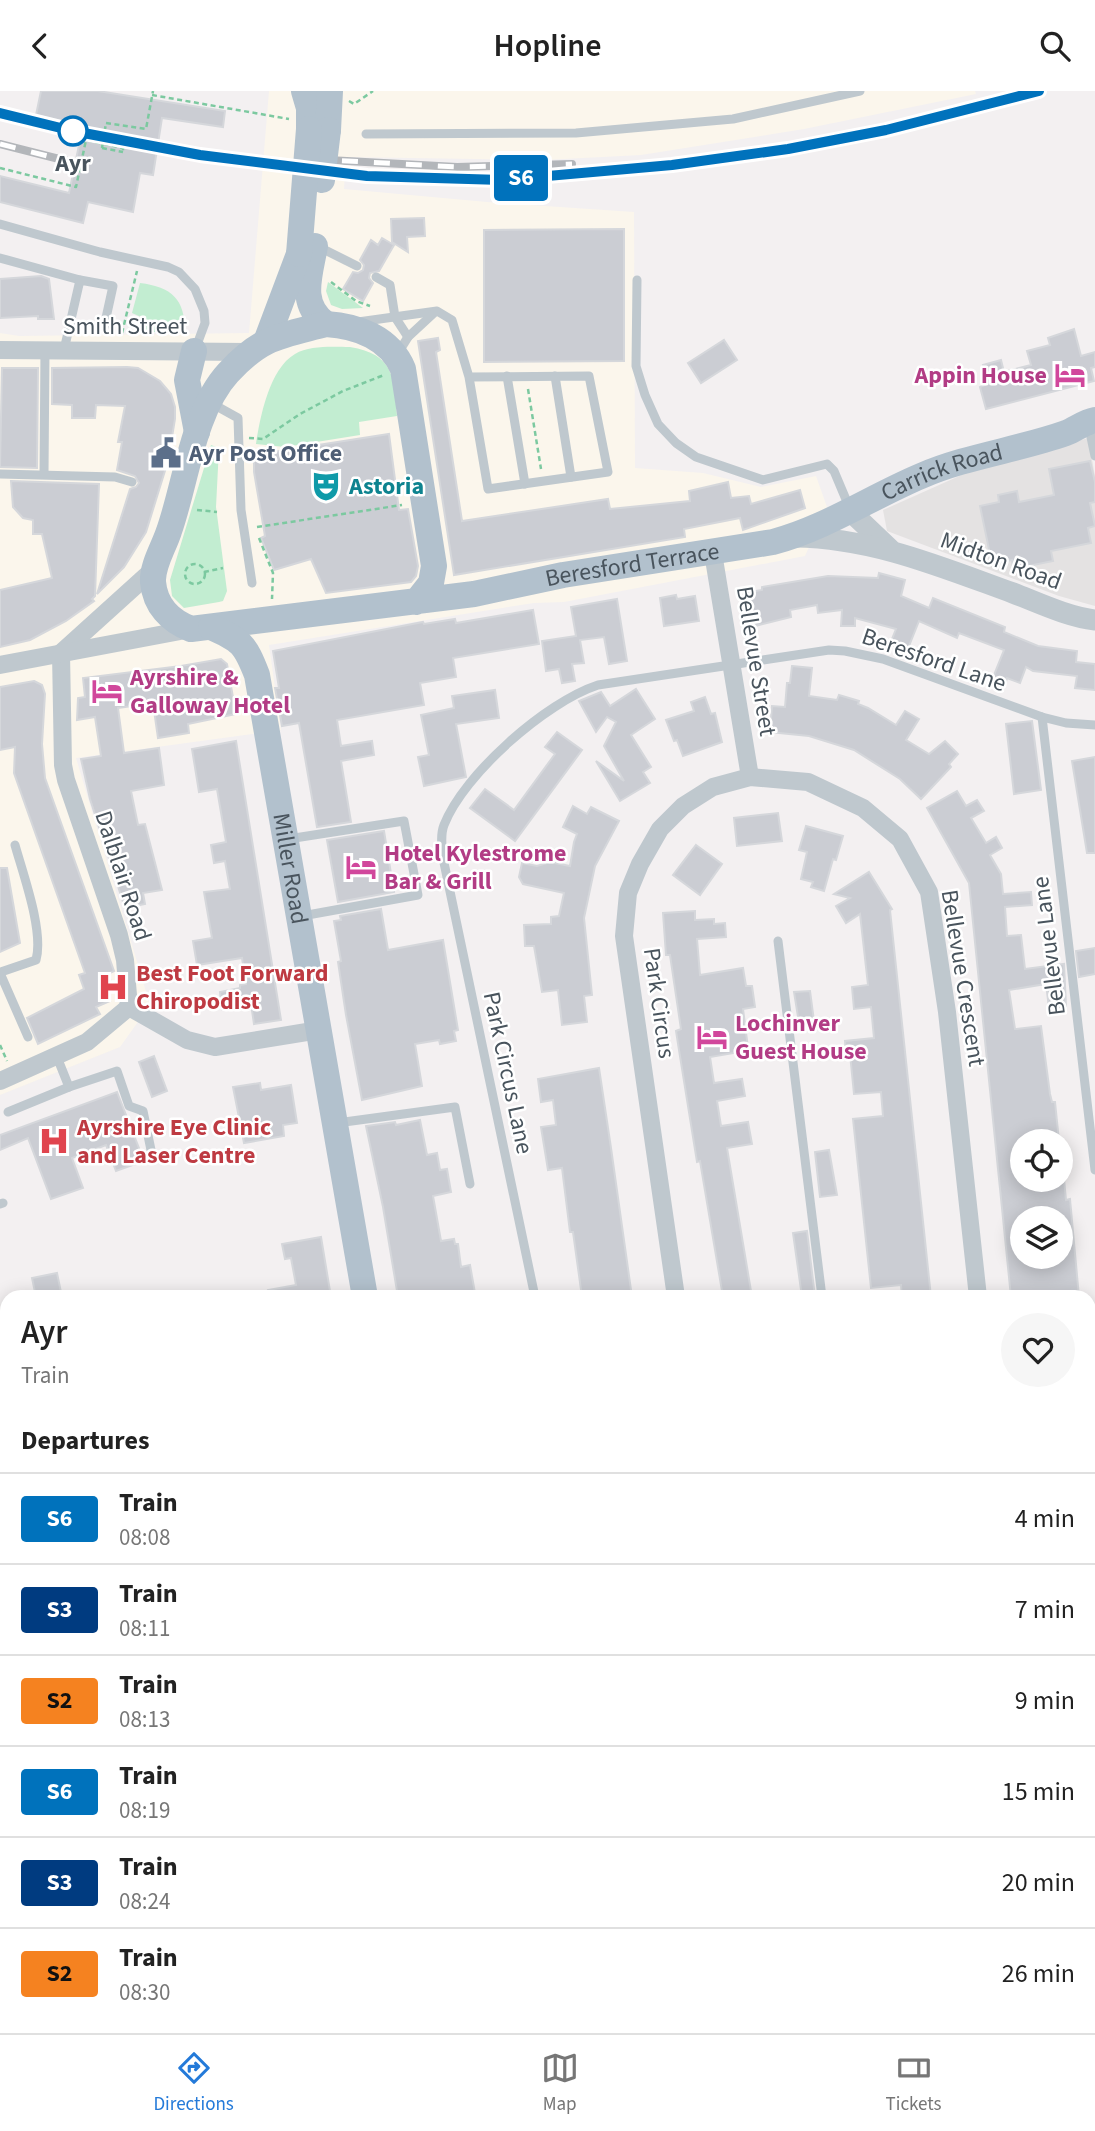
<!DOCTYPE html>
<html lang="en">
<head>
<meta charset="utf-8">
<style>
  :root { --surface:#fff; --page:#f6f6f6; --text:#222; --muted:#767676; --line:#e0e0e0; --accent:#247ad9 }
  body { margin:0; font-family:"Source Sans 3",sans-serif; background:var(--page); color:var(--text); height:100vh; display:flex; flex-direction:column; font-size:26px; white-space:nowrap }
  * { box-sizing:border-box; margin:0 }
  p { font-size:23px; color:var(--muted) }
  .icon { flex:none; width:38px; height:38px; fill:none; stroke:currentColor; stroke-width:2; stroke-linecap:round; stroke-linejoin:round }
  .map { position:relative; flex:1; overflow:hidden }
  .side { position:absolute; left:0px; top:1199px; width:1096px; height:744px; display:flex; flex-direction:column; background:var(--surface); border-radius:21px 21px 0 0; box-shadow:0 4px 18px #0003 }
  .side>* { flex:none }
  .badge { padding:0 14px; border-radius:5px; font-size:24px; line-height:46px }
  .fabs { position:absolute; left:1010px; top:1038px; display:grid; gap:14px }
  .fabs a { display:grid; place-items:center; width:63px; height:63px; border-radius:50%; background:var(--surface); box-shadow:0 4px 18px #0003; font-size:35px }
  .map>.badge { position:absolute; translate:-50% -50%; box-shadow:0 0 0 4px #fff }
  h2 { padding:0 21px; font-size:26px; line-height:63px }
  .round { display:grid; place-items:center; flex:none; width:74px; height:74px; border-radius:37px; background:var(--page) }
  .overview { display:flex; align-items:center; justify-content:space-between; height:119px; padding:0 21px }
  h1 { font-size:33px; font-weight:600; line-height:52px }
  ul { padding:0; list-style:none }
  li { display:flex; align-items:center; gap:21px; height:91px; padding:0 21px; border-top:2px solid var(--line) }
  li div { flex:1 }
  li b { display:block; font-size:26px }
  li em { font-style:normal }
  li .badge { min-width:77px; font-weight:700; text-align:center }
  header { display:flex; justify-content:space-between; align-items:center; height:91px; padding:0 21px; background:var(--surface); font-size:32px; font-weight:600 }
  .dock { display:flex; justify-content:space-around; align-items:center; height:98px; border-top:2px solid var(--line); background:var(--surface); font-size:19px; color:var(--muted) }
  .dock a { display:grid; justify-items:center; gap:4px }
  .dock .on { color:var(--accent) }
  .map>svg:first-child { display:block }
</style>
</head>
<body>
<header><svg class="icon" aria-label="back" viewBox="0 0 24 24"><path d="M15 5l-7 7 7 7"/></svg>Hopline<svg class="icon" aria-label="search" viewBox="0 0 24 24"><circle cx="10" cy="10" r="6"/><path d="M15 15l6 6"/></svg></header>
<div class="map">
<svg width="1095" height="1942" viewBox="0 0 1095 1942">
  <rect width="100%" height="100%" fill="#f3f0f1"/>
  <!-- commercial -->
  <polygon fill="#fbf6ec" points="269,0 975,0 976,3 804,38 641,64 544,69 346,66 344,98 487,111 634,121 635,377 703,382 761,396 816,385 827,416 805,465 564,511 534,512 269,554 281,639 76,667 150,914 120,956 0,1004 0,242 19,245 249,242"/>
  <!-- education -->
  <polygon fill="#e4e2e2" points="1088,347 1095,385 1095,515 1059,505 887,440 883,419 975,378"/>
  <!-- green -->
  <g fill="#c2edd1">
    <polygon points="328,191 363,217 342,218 331,214 326,200"/>
    <path d="M140,192C172,196 185,208 185,241H144L141,226L132,222Z"/>
    <path d="M350,256C394,263 394,286 397,325L359,331L360,344L285,356L256,353C260,327 269,278 295,263C310,254 333,256 350,256Z"/>
    <polygon points="211,354 219,357 216,416 227,500 223,510 219,511 184,517 172,505 170,489"/>
    <rect x="172" y="1936" width="146" height="6"/>
  </g>
  <!-- building -->
  <g fill="#cbcdd3" stroke="#d5d7db" stroke-width="2" fill-rule="evenodd">
    <polygon points="41,0 98,0 225,20 223,36 162,27 153,84 140,82 133,121 88,111 83,132 0,111 0,85 69,102 83,35 36,24"/>
    <polygon points="424,127 425,145 407,146 408,161 392,151 391,128"/>
    <polygon points="624,138 624,270 484,271 484,139"/>
    <polygon points="382,147 394,154 379,180 370,182 369,187 373,192 363,210 343,198 353,181 358,182 363,179 364,174 360,169 371,149 378,154"/>
    <polygon points="41,185 49,188 54,228 38,228 38,225 0,227 0,188"/>
    <polygon points="1074,238 1081,265 1095,261 1095,276 1091,277 1094,290 986,318 980,296 985,294 982,282 985,281 983,274 1001,269 1004,281 1031,274 1027,260 1050,254 1048,247"/>
    <polygon points="438,247 440,259 436,261 462,430 608,408 610,418 690,410 689,400 728,391 731,407 749,405 751,413 800,399 805,417 743,439 740,427 684,438 685,446 454,484 418,250"/>
    <polygon points="724,249 737,269 701,292 688,272"/>
    <polygon points="127,276 138,277 160,290 171,303 175,316 175,328 168,370 146,441 124,476 97,503 130,398 136,396 139,392 135,385 117,379 122,351 118,351 125,315 96,314 95,327 72,327 72,314 52,313 52,277"/>
    <polygon points="2,277 38,277 37,377 0,376"/>
    <polygon points="389,343 399,419 408,418 418,475 416,485 411,491 326,502 311,468 274,479 261,447 265,445 254,381 254,364"/>
    <polygon points="1090,370 1095,391 1095,411 1090,412 1095,435 1088,437 1091,452 1051,460 1053,470 1013,478 1012,469 992,473 980,415 999,411 998,404 1017,400 1019,411 1054,404 1049,378"/>
    <polygon points="11,390 99,393 95,505 92,508 94,510 66,530 30,549 0,556 0,499 52,487 42,443 33,443 33,429 23,427 13,416"/>
    <polygon points="879,482 905,489 901,505 929,517 933,507 1005,536 1004,541 1038,555 1077,560 1076,571 1095,573 1095,599 1075,597 1077,585 1033,580 1026,576 1020,592 1007,587 1005,594 992,589 1004,559 959,542 957,547 919,530 907,560 890,553 896,538 855,527 855,535 841,535 842,519 818,522 817,514 790,519 791,526 755,535 749,501 762,499 762,496 828,485 878,487"/>
    <polygon points="676,504 677,508 695,505 699,530 664,535 660,507"/>
    <polygon points="617,508 627,570 609,573 604,546 580,549 584,572 572,573 575,590 562,592 559,578 546,580 542,550 576,545 571,516"/>
    <polygon points="533,519 539,553 453,567 456,586 420,592 424,614 337,629 341,655 372,650 374,664 341,670 351,731 317,736 299,632 282,635 275,597 279,597 273,560 423,531 424,533 455,528 456,532"/>
    <polygon points="221,568 227,573 236,623 188,633 189,642 158,647 153,612 118,617 124,662 159,657 164,694 131,700 138,734 145,733 162,799 143,802 145,813 125,817 90,708 81,668 101,665 95,626 77,629 78,607 85,606 83,587 181,575"/>
    <polygon points="792,575 812,577 809,605 837,609 839,604 859,610 858,613 868,617 896,634 905,620 919,628 906,649 929,663 945,650 958,663 949,673 951,676 921,708 900,688 854,659 809,645 770,641 772,615 785,616 787,592 790,592"/>
    <polygon points="34,590 42,594 45,603 42,653 45,687 114,880 108,883 113,896 105,899 110,910 96,916 100,923 38,953 27,927 84,898 79,884 85,882 14,682 15,656 0,659 0,596"/>
    <polygon points="636,598 655,628 631,644 651,676 643,681 650,692 620,710 596,670 624,690 604,655 616,631 607,626 596,641 579,610 601,601 610,615"/>
    <polygon points="495,599 499,627 456,633 466,686 424,695 418,666 429,664 421,624 454,617 452,605"/>
    <polygon points="705,606 711,623 715,622 722,651 683,665 677,649 674,650 666,629 694,620 691,611"/>
    <polygon points="1032,630 1041,699 1014,703 1006,633"/>
    <polygon points="557,641 582,659 515,750 470,717 485,698 514,719 555,663 545,656"/>
    <polygon points="236,650 281,929 254,933 251,913 222,918 220,901 240,897 240,894 246,893 242,867 197,874 193,850 212,847 204,801 230,798 225,770 214,772 211,754 226,751 217,698 199,701 192,658"/>
    <polygon points="1095,666 1095,762 1087,762 1072,670"/>
    <path d="M957,700L966,715L977,709L984,720L971,727L986,752L996,746L1002,757L990,764L1001,783L1003,803L1031,801L1032,814L1005,816L1007,845L1021,844L1025,878L1064,873L1066,915L1049,917L1046,893L1009,899L1015,938L1041,935L1050,1003L1052,1011H1055L1059,1050H1022V1088H1064L1066,1109L1070,1108L1079,1206H1011L969,792L927,717ZM1022,1127H1060V1166H1022Z"/>
    <polygon points="573,715 587,723 591,716 619,730 595,775 584,827 592,904 584,905 587,931 562,934 558,899 542,901 534,855 525,855 524,834 551,833 551,826 559,825 564,802 523,793 519,786 522,772 537,775 550,771 570,775 574,751 577,743 563,736"/>
    <polygon points="778,722 782,750 737,755 734,727"/>
    <polygon points="806,735 843,745 836,769 833,768 824,800 811,796 813,791 801,788 807,761 799,759"/>
    <polygon points="384,740 394,801 338,811 327,749"/>
    <polygon points="696,754 722,773 700,804 673,784"/>
    <polygon points="0,777 7,777 20,852 0,861"/>
    <polygon points="869,781 892,818 890,819 931,1206 902,1206 901,1194 871,1197 853,1028 883,1025 881,1001 854,1003 850,963 846,964 845,950 874,947 871,916 854,918 852,896 868,894 860,823 846,832 836,815 850,807 834,803"/>
    <polygon points="381,818 388,859 443,849 458,939 454,940 456,950 440,953 439,949 415,953 422,995 362,1009 346,924 338,871 341,870 334,830 341,829 340,825"/>
    <polygon points="695,820 695,829 714,828 714,833 725,832 726,846 697,848 700,884 743,877 746,895 752,895 755,916 743,918 748,957 734,959 734,962 710,966 714,992 742,988 745,1005 717,1010 721,1035 748,1031 752,1053 727,1057 752,1206 723,1206 700,1070 697,1071 679,959 676,940 681,938 670,864 666,864 663,822"/>
    <polygon points="1095,857 1095,883 1079,886 1076,860"/>
    <polygon points="810,900 814,930 799,932 794,901"/>
    <polygon points="154,965 167,1000 152,1006 139,971"/>
    <polygon points="599,977 611,1057 632,1206 582,1206 573,1141 570,1141 562,1077 548,1079 541,1036 556,1034 553,1009 541,1011 538,988"/>
    <polygon points="260,992 261,999 291,994 297,1032 283,1034 284,1045 244,1052 233,996"/>
    <polygon points="117,1001 144,1070 116,1080 106,1054 72,1067 83,1097 51,1108 28,1047 0,1059 0,1044"/>
    <polygon points="420,1029 427,1064 437,1062 440,1079 447,1078 451,1101 433,1105 441,1150 454,1148 455,1153 458,1153 461,1176 470,1174 475,1202 452,1206 398,1206 383,1116 366,1035 395,1031 396,1034"/>
    <polygon points="829,1059 837,1104 820,1106 815,1061"/>
    <polygon points="807,1140 815,1206 802,1206 793,1142"/>
    <polygon points="321,1146 331,1206 269,1206 268,1199 296,1194 291,1167 285,1168 282,1153"/>
    <polygon points="57,1182 62,1206 36,1206 32,1187"/>
  </g>
  <g fill="none" stroke-linecap="round" stroke-linejoin="round">
    <!-- path -->
    <g stroke="#7cc9a0" stroke-width="2.5" stroke-dasharray="5 3.5" stroke-linecap="butt">
      <polyline points="152,4 289,28"/>
      <polyline points="349,10 354,13 373,0"/>
      <polyline points="106,32 146,38 153,0"/>
      <polyline points="102,57 123,61"/>
      <polyline points="0,77 76,96 86,49 123,57 123,61"/>
      <polyline points="331,191 356,210 370,215"/>
      <polyline points="122,242 137,180"/>
      <polyline points="528,298 541,378"/>
      <polyline points="249,347 263,348 300,323 343,300 384,284"/>
      <polyline points="197,419 217,421"/>
      <polyline points="257,436 402,414"/>
      <polyline points="259,447 273,482 272,508"/>
      <circle cx="195" cy="483" r="10"/>
      <polyline points="204,481 223,477"/>
      <polyline points="0,954 7,970"/>
      <polyline points="640,1942 641,1936"/>
    </g>
    <!-- service -->
    <g stroke="#bfc8ce" stroke-width="9">
      <polyline points="366,43 576,42 733,28 860,0"/>
      <polyline points="0,133 100,161 168,176 179,181 195,198 204,220 205,232 195,259"/>
      <polyline points="317,155 357,175"/>
      <polyline points="0,167 80,189"/>
      <polyline points="376,186 390,194 395,226 408,246"/>
      <polyline points="637,189 636,275 645,304 658,333 676,352 696,366 763,389 827,373 834,380 850,418"/>
      <polyline points="358,231 437,220 452,229 469,286 488,398 608,381 589,285 469,286"/>
      <polyline points="64,259 80,189 113,195 104,236"/>
      <polyline points="398,262 408,246 435,221"/>
      <polyline points="507,285 525,393"/>
      <polyline points="555,285 571,386"/>
      <polyline points="211,312 238,327 241,419 252,492"/>
      <polyline points="1088,332 1095,365"/>
      <polyline points="0,383 115,386 132,391"/>
      <polyline points="44,383 45,259"/>
      <polyline points="1042,626 1095,1079"/>
      <polyline points="288,748 404,730 418,804 302,825"/>
      <polyline points="778,850 822,1206"/>
      <path d="M1,881L36,869C44,840 23,783 15,754"/>
      <polyline points="0,882 28,946"/>
      <polyline points="57,966 69,996"/>
      <polyline points="8,1021 69,996 117,980 129,1015 143,1020 151,1059"/>
      <polyline points="337,1032 455,1016 470,1093"/>
      <polyline points="0,1113 3,1112"/>
      <path d="M535,1206L443,767C442,757 440,744 444,734C464,683 546,611 598,594L829,559L845,560L883,568L1042,626L1066,632L1095,634"/>
      <polyline points="1088,1300 1095,1299"/>
      <polyline points="0,1409 7,1408"/>
      <polyline points="1088,1595 1095,1595"/>
      <polyline points="0,1682 7,1681"/>
      <polyline points="1088,1728 1095,1728"/>
      <polyline points="458,1936 458,1938 483,1939"/>
      <polyline points="711,1936 711,1942"/>
      <polyline points="668,1942 668,1936"/>
    </g>
    <!-- minor -->
    <g stroke="#bfc8ce" stroke-width="18">
      <polyline points="0,259 249,261"/>
      <polyline points="713,462 750,686"/>
      <polyline points="61,562 63,674 66,689 119,844 125,869 129,916"/>
      <polyline points="61,562 155,477"/>
      <polyline points="0,574 191,538"/>
      <polyline points="129,916 187,949 215,956 319,939"/>
      <polyline points="0,990 87,951 129,916"/>
      <polyline points="676,1206 624,845 628,802 640,773 660,738 683,715 713,696 750,686 808,691 863,717 900,748 929,801 947,921 978,1206"/>
      <polyline points="0,1360 7,1352"/>
      <polyline points="0,1514 7,1513"/>
      <polyline points="1088,1542 1091,1535 1093,1507"/>
      <polyline points="1,1555 7,1586"/>
      <polyline points="68,1936 69,1942"/>
      <polyline points="483,1942 484,1936"/>
      <polyline points="1021,1942 1021,1936"/>
    </g>
    <!-- tertiary -->
    <g stroke="#bfc8ce" stroke-width="21">
      <polyline points="851,421 890,458"/>
      <path d="M795,446C873,447 941,476 1013,502C1039,512 1068,526 1095,529"/>
    </g>
    <!-- primary -->
    <g stroke="#b2c1cd" stroke-width="26">
      <polyline points="304,0 309,17 309,38"/>
      <polyline points="328,39 330,0"/>
      <path d="M315,155C310,184 298,213 326,233"/>
      <polyline points="267,248 299,163"/>
      <polyline points="194,260 187,289 197,341"/>
      <path id="s1" d="M416,511L431,492L434,475L403,278C390,247 358,235 326,233C280,245 262,245 228,282C193,320 186,392 169,440C164,456 152,474 153,491C155,514 170,530 191,538L474,503L563,484L773,451C826,437 871,406 921,385C967,365 1018,359 1066,342C1076,338 1084,331 1095,329"/>
      <path id="s2" d="M211,536C241,549 245,553 257,584L365,1206"/>
      <polyline points="1088,1507 1095,1507"/>
      <polyline points="0,1555 7,1553"/>
    </g>
    <!-- rail casing -->
    <g stroke="#b3b6ba" stroke-width="8">
      <g id="rail">
        <path d="M0,22C88,44 175,60 265,72C344,82 423,92 502,89C628,84 762,66 885,39C937,27 988,13 1039,0"/>
        <polyline points="0,53 79,73"/>
        <polyline points="310,68 457,76 572,73"/>
      </g>
    </g>
    <!-- rail -->
    <use href="#rail" stroke="#fff" stroke-width="5" stroke-dasharray="16" stroke-linecap="butt"/>
    <!-- path-bridge -->
    <polyline stroke="#7cc9a0" stroke-width="2.5" stroke-dasharray="5 3.5" stroke-linecap="butt" points="102,57 106,32"/>
    <!-- primary-bridge -->
    <g stroke="#b2c1cd" stroke-width="26">
      <polyline points="322,89 328,39"/>
      <polyline points="299,163 309,38"/>
    </g>
  </g>
  <g fill="none" stroke-linecap="round" stroke-linejoin="round">
    <!-- line casing -->
    <g stroke="#fff" stroke-width="16">
      <polyline id="line" points="0,22 73,40 200,64 367,85 502,89 672,74 788,58 886,39 1039,0"/>
    </g>
    <!-- line -->
    <use href="#line" stroke="#0072bc" stroke-width="10"/>
  </g>
  <!-- icons -->
  <defs>
    <g id="hotel-bare" transform="scale(2.415)"><path d="M-6-4.5h1.5V1H6V5H4.5V3h-9V5H-6ZM-4 0a1.8 1.8 0 1 1 3.6 0ZM.5 0V-2.5h3Q6-2.5 6 0Z" fill="#d1479c" stroke="#fff" stroke-width="2.5" paint-order="stroke"/></g>
    <g id="civic-bare" transform="scale(2.415)"><path d="M-.6-6.5H3V-4.5H.6V-3L4-1V1h2V6H-6V1h2V-1L-.6-3ZM-1.2 2.5V6h2.4V2.5Z" fill="#5c6f8a" stroke="#fff" stroke-width="2.5" paint-order="stroke"/></g>
    <g id="theatre-bare" transform="scale(2.415)"><path d="M-5-5.5Q0-4 5-5.5V0Q5 5 0 6Q-5 5-5 0ZM-3.3-2.5H-1v1.5H-3.3ZM1-2.5H3.3v1.5H1ZM-2.8 1Q0 5.5 2.8 1Z" fill="#0f9aa8" stroke="#fff" stroke-width="2.5" paint-order="stroke"/></g>
    <g id="hospital-bare" transform="scale(2.415)"><path d="M-5-5h3v3.5h4V-5h3V5h-3V1.5h-4V5h-3Z" fill="#e0444e" stroke="#fff" stroke-width="2.5" paint-order="stroke"/></g>
  </defs>
  <g fill-rule="evenodd">
    <use href="#hotel-bare" x="1070" y="284"/>
    <use href="#civic-bare" x="166" y="362"/>
    <use href="#theatre-bare" x="326" y="395"/>
    <use href="#hotel-bare" x="107" y="600"/>
    <use href="#hotel-bare" x="361" y="776"/>
    <use href="#hospital-bare" x="113" y="896"/>
    <use href="#hotel-bare" x="712" y="946"/>
    <use href="#hospital-bare" x="54" y="1050"/>
  </g>
  <!-- markers -->
  <circle fill="#fff" stroke="#0072bc" stroke-width="3.5" cx="73" cy="40" r="14"/>
  <g text-anchor="middle" dominant-baseline="central" stroke-width="5" stroke-linejoin="round" paint-order="stroke">
    <!-- stop labels -->
    <g font-size="24" font-weight="bold" fill="#49545d" stroke="#fff">
      <text x="73" y="72">Ayr</text>
    </g>
    <!-- street labels -->
    <g font-size="24" fill="#49545d" stroke="#fff">
      <text x="125" y="235">Smith Street</text>
      <text stroke="none"><textPath href="#s1" startOffset="1507">Carrick Road</textPath></text>
      <text transform="translate(1001 470) rotate(20)">Midton Road</text>
      <text stroke="none"><textPath href="#s1" startOffset="1181">Beresford Terrace</textPath></text>
      <text transform="translate(934 569) rotate(19)">Beresford Lane</text>
      <text transform="translate(756 570) rotate(81)">Bellevue Street</text>
      <text stroke="none"><textPath href="#s2" startOffset="266">Miller Road</textPath></text>
      <text transform="translate(123 785) rotate(72)">Dalblair Road</text>
      <text transform="translate(1049 855) rotate(-97)">Bellevue Lane</text>
      <text transform="translate(963 887) rotate(81)">Bellevue Crescent</text>
      <text transform="translate(659 912) rotate(82)">Park Circus</text>
      <text transform="translate(508 982) rotate(78)">Park Circus Lane</text>
    </g>
    <!-- hotel labels -->
    <g font-size="24" font-weight="bold" fill="#b23c85" stroke="#fff" text-anchor="start">
      <text x="1047" y="284" text-anchor="end">Appin House</text>
      <text x="130" y="586">Ayrshire &amp;<tspan x="130" dy="28">Galloway Hotel</tspan></text>
      <text x="384" y="762">Hotel Kylestrome<tspan x="384" dy="28">Bar &amp; Grill</tspan></text>
      <text x="735" y="932">Lochinver<tspan x="735" dy="28">Guest House</tspan></text>
    </g>
    <!-- service labels -->
    <g font-size="24" font-weight="bold" fill="#4e5e75" stroke="#fff" text-anchor="start">
      <text x="189" y="362">Ayr Post Office</text>
    </g>
    <!-- culture labels -->
    <g font-size="24" font-weight="bold" fill="#0d838f" stroke="#fff" text-anchor="start">
      <text x="349" y="395">Astoria</text>
    </g>
    <!-- health labels -->
    <g font-size="24" font-weight="bold" fill="#be3a42" stroke="#fff" text-anchor="start">
      <text x="136" y="882">Best Foot Forward<tspan x="136" dy="28">Chiropodist</tspan></text>
      <text x="77" y="1036">Ayrshire Eye Clinic<tspan x="77" dy="28">and Laser Centre</tspan></text>
    </g>
  </g>
</svg>
<div class="fabs">
<a><svg class="icon" aria-label="locate" viewBox="0 0 24 24"><circle cx="12" cy="12" r="6"/><path d="M12 2v4M12 18v4M2 12h4M18 12h4"/></svg></a>
<a><svg class="icon" aria-label="layers" viewBox="0 0 24 24"><path d="M12 4l9 5-9 5-9-5zM3 14l9 5 9-5"/></svg></a>
</div>
<b class="badge" style="left:521px;top:87px;background:#0072bc;color:#fff">S6</b>
<section class="side">
<div class="overview"><div><h1>Ayr</h1><p>Train</p></div><a class="round"><svg class="icon" aria-label="heart" viewBox="0 0 24 24"><path d="M12 20l-8-8c-3-5 5-10 8-4 3-6 11-1 8 4z"/></svg></a></div>
<h2>Departures</h2>
<ul>
<li><span class="badge" style="background:#0072bc;color:#fff">S6</span><div><b>Train</b><p>08:08</p></div><em>4 min</em></li>
<li><span class="badge" style="background:#003b80;color:#fff">S3</span><div><b>Train</b><p>08:11</p></div><em>7 min</em></li>
<li><span class="badge" style="background:#f58220;color:#111">S2</span><div><b>Train</b><p>08:13</p></div><em>9 min</em></li>
<li><span class="badge" style="background:#0072bc;color:#fff">S6</span><div><b>Train</b><p>08:19</p></div><em>15 min</em></li>
<li><span class="badge" style="background:#003b80;color:#fff">S3</span><div><b>Train</b><p>08:24</p></div><em>20 min</em></li>
<li><span class="badge" style="background:#f58220;color:#111">S2</span><div><b>Train</b><p>08:30</p></div><em>26 min</em></li>
</ul>
</section>
</div>
<nav class="dock">
<a class="on"><svg class="icon" aria-label="directions" viewBox="0 0 24 24"><path d="M12 3l9 9-9 9-9-9zM9 14v-3h6M13 9l2 2-2 2"/></svg>Directions</a>
<a><svg class="icon" aria-label="map" viewBox="0 0 24 24"><path d="M3 6l6-2 6 2 6-2v14l-6 2-6-2-6 2zM9 4v14M15 6v14"/></svg>Map</a>
<a><svg class="icon" aria-label="tickets" viewBox="0 0 24 24"><path d="M3 7h18v10H3zM15 7v10"/></svg>Tickets</a>
</nav>
</body>
</html>
